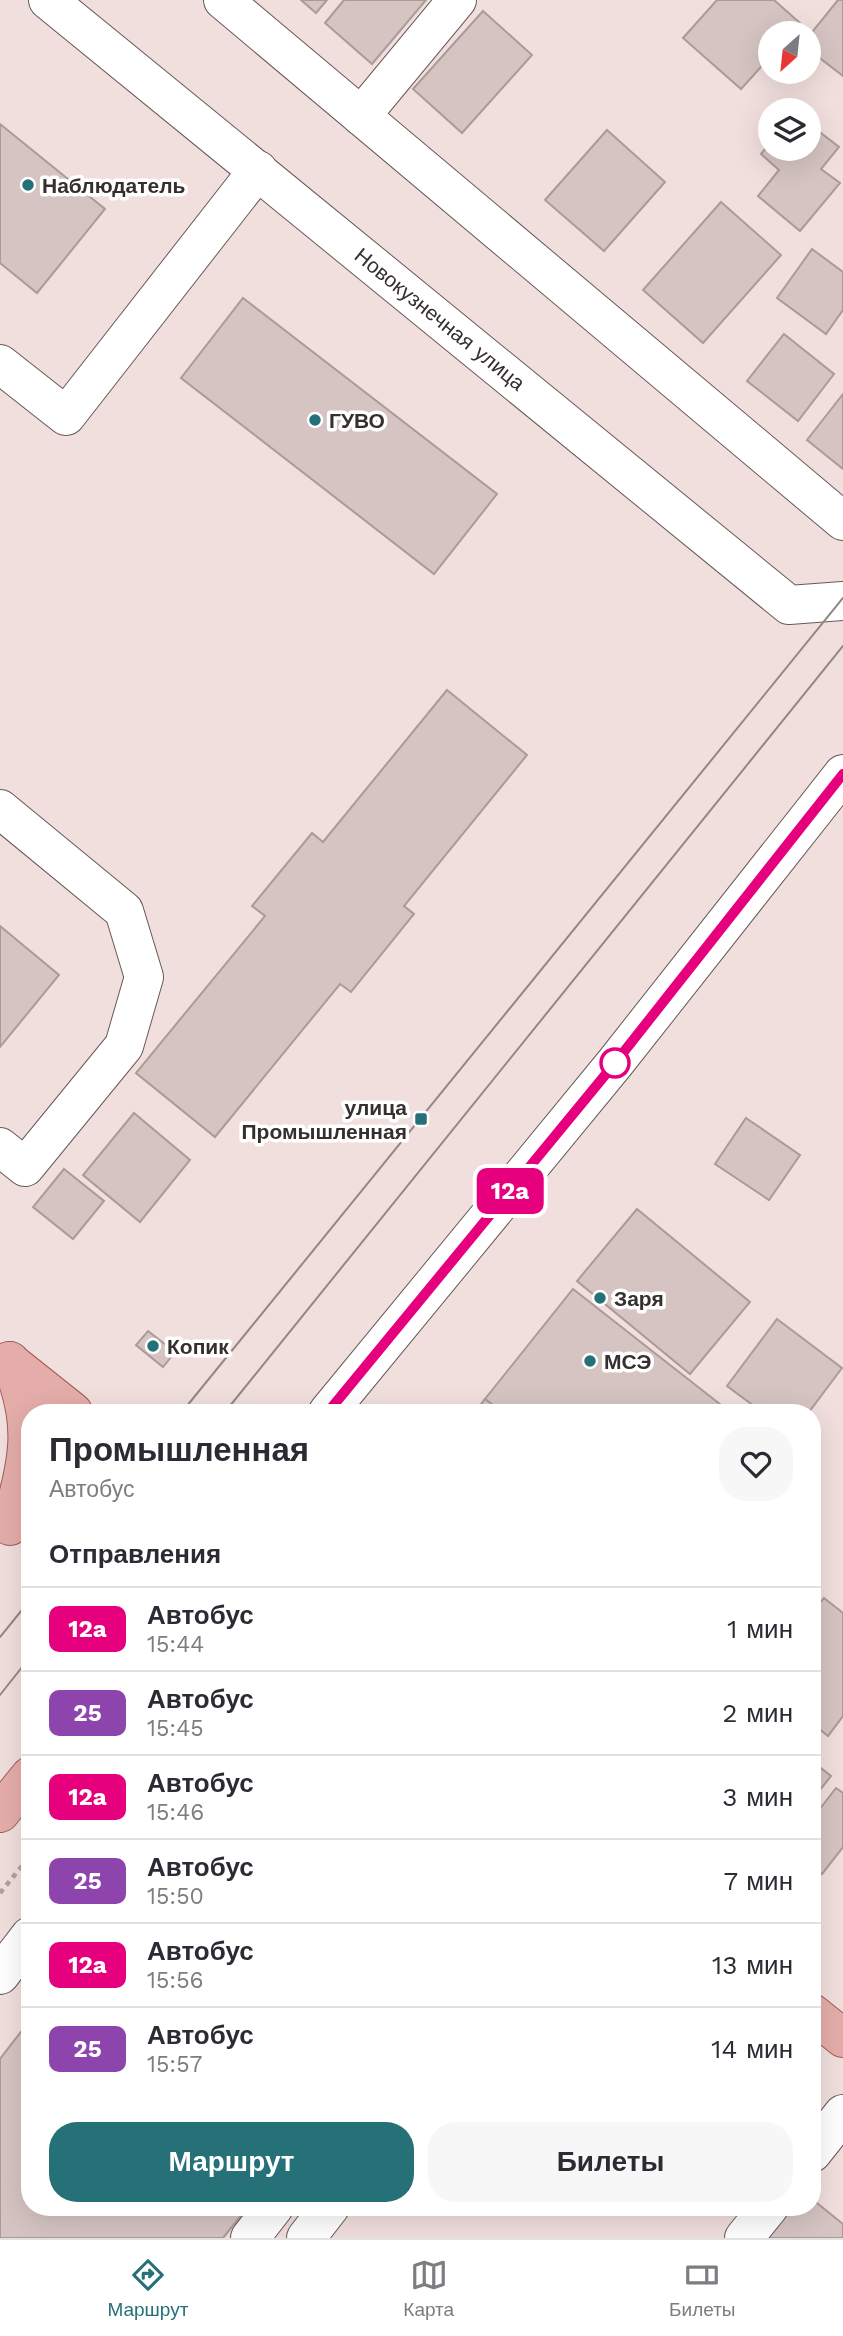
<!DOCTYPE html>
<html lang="ru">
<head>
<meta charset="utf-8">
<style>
  :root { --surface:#fff; --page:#f7f7f7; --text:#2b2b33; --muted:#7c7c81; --line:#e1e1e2; --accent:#267078 }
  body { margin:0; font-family:"Work Sans",sans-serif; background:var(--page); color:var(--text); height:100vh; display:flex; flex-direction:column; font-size:26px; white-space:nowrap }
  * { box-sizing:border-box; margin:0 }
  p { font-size:23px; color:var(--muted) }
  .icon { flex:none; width:38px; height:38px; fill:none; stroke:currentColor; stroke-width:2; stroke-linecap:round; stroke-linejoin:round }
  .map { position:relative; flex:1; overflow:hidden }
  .drawer { position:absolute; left:21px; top:1404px; width:800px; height:812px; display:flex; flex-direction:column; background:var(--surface); border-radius:28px; box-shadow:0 7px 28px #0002 }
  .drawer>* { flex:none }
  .badge { padding:0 14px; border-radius:10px; font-size:24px; line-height:46px }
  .needle { width:46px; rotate:207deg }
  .tools { position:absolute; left:758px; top:21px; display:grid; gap:14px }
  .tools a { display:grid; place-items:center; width:63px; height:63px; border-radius:50%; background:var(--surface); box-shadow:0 7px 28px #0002; font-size:35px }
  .map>.badge { position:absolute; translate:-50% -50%; box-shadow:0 0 0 4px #fff }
  h2 { padding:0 28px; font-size:26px; line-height:63px }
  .round { display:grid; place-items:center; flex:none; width:74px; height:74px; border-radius:28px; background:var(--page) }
  .headline { display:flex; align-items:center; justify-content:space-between; height:119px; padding:0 28px }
  h1 { font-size:33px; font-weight:700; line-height:52px }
  .cta { display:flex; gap:14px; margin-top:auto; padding:14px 28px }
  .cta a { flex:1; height:80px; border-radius:28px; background:var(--accent); color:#fff; font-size:28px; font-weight:700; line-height:80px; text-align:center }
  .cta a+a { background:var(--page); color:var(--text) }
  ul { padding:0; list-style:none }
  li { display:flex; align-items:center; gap:21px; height:84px; padding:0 28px; border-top:2px solid var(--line) }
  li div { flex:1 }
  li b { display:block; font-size:26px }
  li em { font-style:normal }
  li .badge { min-width:77px; font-weight:700; text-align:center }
  .menu { display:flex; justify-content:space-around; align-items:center; height:98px; border-top:2px solid var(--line); background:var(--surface); font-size:19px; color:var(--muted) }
  .menu a { display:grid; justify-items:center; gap:4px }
  .menu .current { color:var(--accent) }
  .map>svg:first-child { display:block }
</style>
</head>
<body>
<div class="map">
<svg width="843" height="2238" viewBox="0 0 843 2238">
  <rect width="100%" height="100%" fill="#f1dfdd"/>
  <!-- building -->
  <g fill="#d5c4c2" stroke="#aa9a98" stroke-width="2">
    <polygon points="301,0 327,0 316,13"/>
    <polygon points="344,0 426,0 372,64 325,23"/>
    <polygon points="717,0 774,0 800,23 791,33 770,33 770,57 741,89 683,38"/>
    <polygon points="838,0 843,0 843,76 808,49 808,37"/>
    <polygon points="483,11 532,55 462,133 413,89"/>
    <polygon points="808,123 839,147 821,169 840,183 800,231 758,196 779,170 761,154 770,143 770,149 808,149"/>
    <polygon points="0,124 105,209 37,293 0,263"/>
    <polygon points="607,130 665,182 604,251 545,200"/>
    <polygon points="721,202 781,255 703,343 643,290"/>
    <polygon points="812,249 843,272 843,310 826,334 777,298"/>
    <polygon points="243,298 497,494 434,574 181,378"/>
    <polygon points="784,334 834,374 798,421 747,381"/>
    <polygon points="843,394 843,469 807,440"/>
    <polygon points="447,690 527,755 404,906 414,914 351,992 340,984 215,1137 136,1073 265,916 252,906 312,833 323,842"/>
    <polygon points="0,926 59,975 0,1047"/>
    <polygon points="134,1113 190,1160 140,1222 83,1175"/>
    <polygon points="746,1118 800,1155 769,1200 715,1164"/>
    <polygon points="64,1169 104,1201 73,1239 33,1207"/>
    <polygon points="637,1209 750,1302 690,1374 577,1281"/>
    <polygon points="573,1289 730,1412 502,1412 485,1399"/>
    <polygon points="777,1319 842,1368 809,1412 762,1412 727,1386"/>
    <polygon points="148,1331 175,1352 163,1367 136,1345"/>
    <polygon points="485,1399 502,1412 475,1412"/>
    <polygon points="824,1598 843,1613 843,1716 828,1736 812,1723 812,1612"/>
    <polygon points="812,1761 831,1776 812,1800"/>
    <polygon points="836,1788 843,1793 843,1847 822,1874 812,1866 812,1819"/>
    <polygon points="30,2020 30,2207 248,2207 223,2238 0,2238 0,2059"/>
    <polygon points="812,2199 843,2224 843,2238 761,2238 787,2207 812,2207"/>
  </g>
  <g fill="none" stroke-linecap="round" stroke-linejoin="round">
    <!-- minor casing -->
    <g stroke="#685958" stroke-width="40">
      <g id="minor">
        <polyline points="48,0 789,605 843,601"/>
        <polyline points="223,0 843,521"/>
        <polyline points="361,116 457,0"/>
        <polyline points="0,364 66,416 258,170"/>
        <polyline points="0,809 124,911 144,977 124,1046 25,1167 0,1147"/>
        <polyline points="328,1412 615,1063 843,774"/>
        <polyline points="0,1975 30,1936"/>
        <polyline points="812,2153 843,2114"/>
        <polyline points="250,2238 274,2207"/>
        <polyline points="306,2238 330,2207"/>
        <polyline points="744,2238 769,2207"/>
      </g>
    </g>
    <!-- major casing -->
    <g stroke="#9c5e59" stroke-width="40">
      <g id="major">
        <polyline points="9,1361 73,1412"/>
        <path d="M10,1361C38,1425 28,1461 10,1526"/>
        <polyline points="0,1813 30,1776"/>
        <polyline points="812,2013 843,2038"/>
      </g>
    </g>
    <!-- path -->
    <polyline stroke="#aea09f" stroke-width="4.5" stroke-dasharray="5 5" stroke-linecap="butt" points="0,1893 30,1856"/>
    <!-- minor -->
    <use href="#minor" stroke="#fff" stroke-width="38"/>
    <!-- major -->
    <use href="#major" stroke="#e5ada9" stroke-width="38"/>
    <!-- tram -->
    <g stroke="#938785" stroke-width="2">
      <polyline points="182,1412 843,598"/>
      <polyline points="225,1412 843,646"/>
      <polyline points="0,1637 30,1600"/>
      <polyline points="0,1695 30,1657"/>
    </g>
  </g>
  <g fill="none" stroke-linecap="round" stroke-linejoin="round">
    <!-- line casing -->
    <g stroke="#fff" stroke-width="16">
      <polyline id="line" points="328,1412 615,1063 843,774"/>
    </g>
    <!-- line -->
    <use href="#line" stroke="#e6007e" stroke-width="10"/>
  </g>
  <!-- markers -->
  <g fill="#267078" stroke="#fff" stroke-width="2.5">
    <circle cx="28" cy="185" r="7"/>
    <circle cx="315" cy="420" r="7"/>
    <rect x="414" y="1112" width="14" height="14" rx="3.5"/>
    <circle cx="600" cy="1298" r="7"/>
    <circle cx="153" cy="1346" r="7"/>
    <circle cx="590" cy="1361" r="7"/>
  </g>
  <circle fill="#fff" stroke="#e6007e" stroke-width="3.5" cx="615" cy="1063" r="14"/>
  <g text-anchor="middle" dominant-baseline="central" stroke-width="7" stroke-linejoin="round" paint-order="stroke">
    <!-- poi labels -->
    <g font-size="21" font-weight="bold" fill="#352f2e" stroke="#fff" text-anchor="start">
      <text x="42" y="185">Наблюдатель</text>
      <text x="329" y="420">ГУВО</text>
      <text x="407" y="1107" text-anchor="end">улица<tspan x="407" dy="24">Промышленная</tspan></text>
      <text x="614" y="1298">Заря</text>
      <text x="167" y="1346">Копик</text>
      <text x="604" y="1361">МСЭ</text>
    </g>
    <!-- street labels -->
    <g font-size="21" fill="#352f2e" stroke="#fff">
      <text transform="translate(440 319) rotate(39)">Новокузнечная улица</text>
    </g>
  </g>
</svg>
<div class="tools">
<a><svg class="needle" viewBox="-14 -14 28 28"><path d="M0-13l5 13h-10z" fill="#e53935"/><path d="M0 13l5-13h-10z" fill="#7c7c81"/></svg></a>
<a><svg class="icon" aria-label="layers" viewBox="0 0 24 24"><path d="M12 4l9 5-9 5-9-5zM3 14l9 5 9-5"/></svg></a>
</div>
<b class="badge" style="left:510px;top:1191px;background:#e6007e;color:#fff">12a</b>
<section class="drawer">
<div class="headline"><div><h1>Промышленная</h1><p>Автобус</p></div><a class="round"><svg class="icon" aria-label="heart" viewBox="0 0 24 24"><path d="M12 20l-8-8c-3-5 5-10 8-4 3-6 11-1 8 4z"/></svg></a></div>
<h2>Отправления</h2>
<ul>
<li><span class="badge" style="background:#e6007e;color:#fff">12a</span><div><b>Автобус</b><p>15:44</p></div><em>1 мин</em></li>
<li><span class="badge" style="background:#8e44ad;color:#fff">25</span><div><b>Автобус</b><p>15:45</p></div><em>2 мин</em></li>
<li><span class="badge" style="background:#e6007e;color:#fff">12a</span><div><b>Автобус</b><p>15:46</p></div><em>3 мин</em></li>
<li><span class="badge" style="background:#8e44ad;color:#fff">25</span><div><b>Автобус</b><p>15:50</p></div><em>7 мин</em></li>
<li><span class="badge" style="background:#e6007e;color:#fff">12a</span><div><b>Автобус</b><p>15:56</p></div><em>13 мин</em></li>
<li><span class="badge" style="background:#8e44ad;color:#fff">25</span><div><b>Автобус</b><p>15:57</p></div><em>14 мин</em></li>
</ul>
<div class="cta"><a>Маршрут</a><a>Билеты</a></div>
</section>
</div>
<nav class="menu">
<a class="current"><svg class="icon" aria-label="directions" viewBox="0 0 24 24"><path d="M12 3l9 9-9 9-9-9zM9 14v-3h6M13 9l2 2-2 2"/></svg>Маршрут</a>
<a><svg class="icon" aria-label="map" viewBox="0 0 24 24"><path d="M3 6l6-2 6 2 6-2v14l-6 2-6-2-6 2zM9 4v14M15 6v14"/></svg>Карта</a>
<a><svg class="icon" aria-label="tickets" viewBox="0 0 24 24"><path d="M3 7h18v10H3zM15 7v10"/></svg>Билеты</a>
</nav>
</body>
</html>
